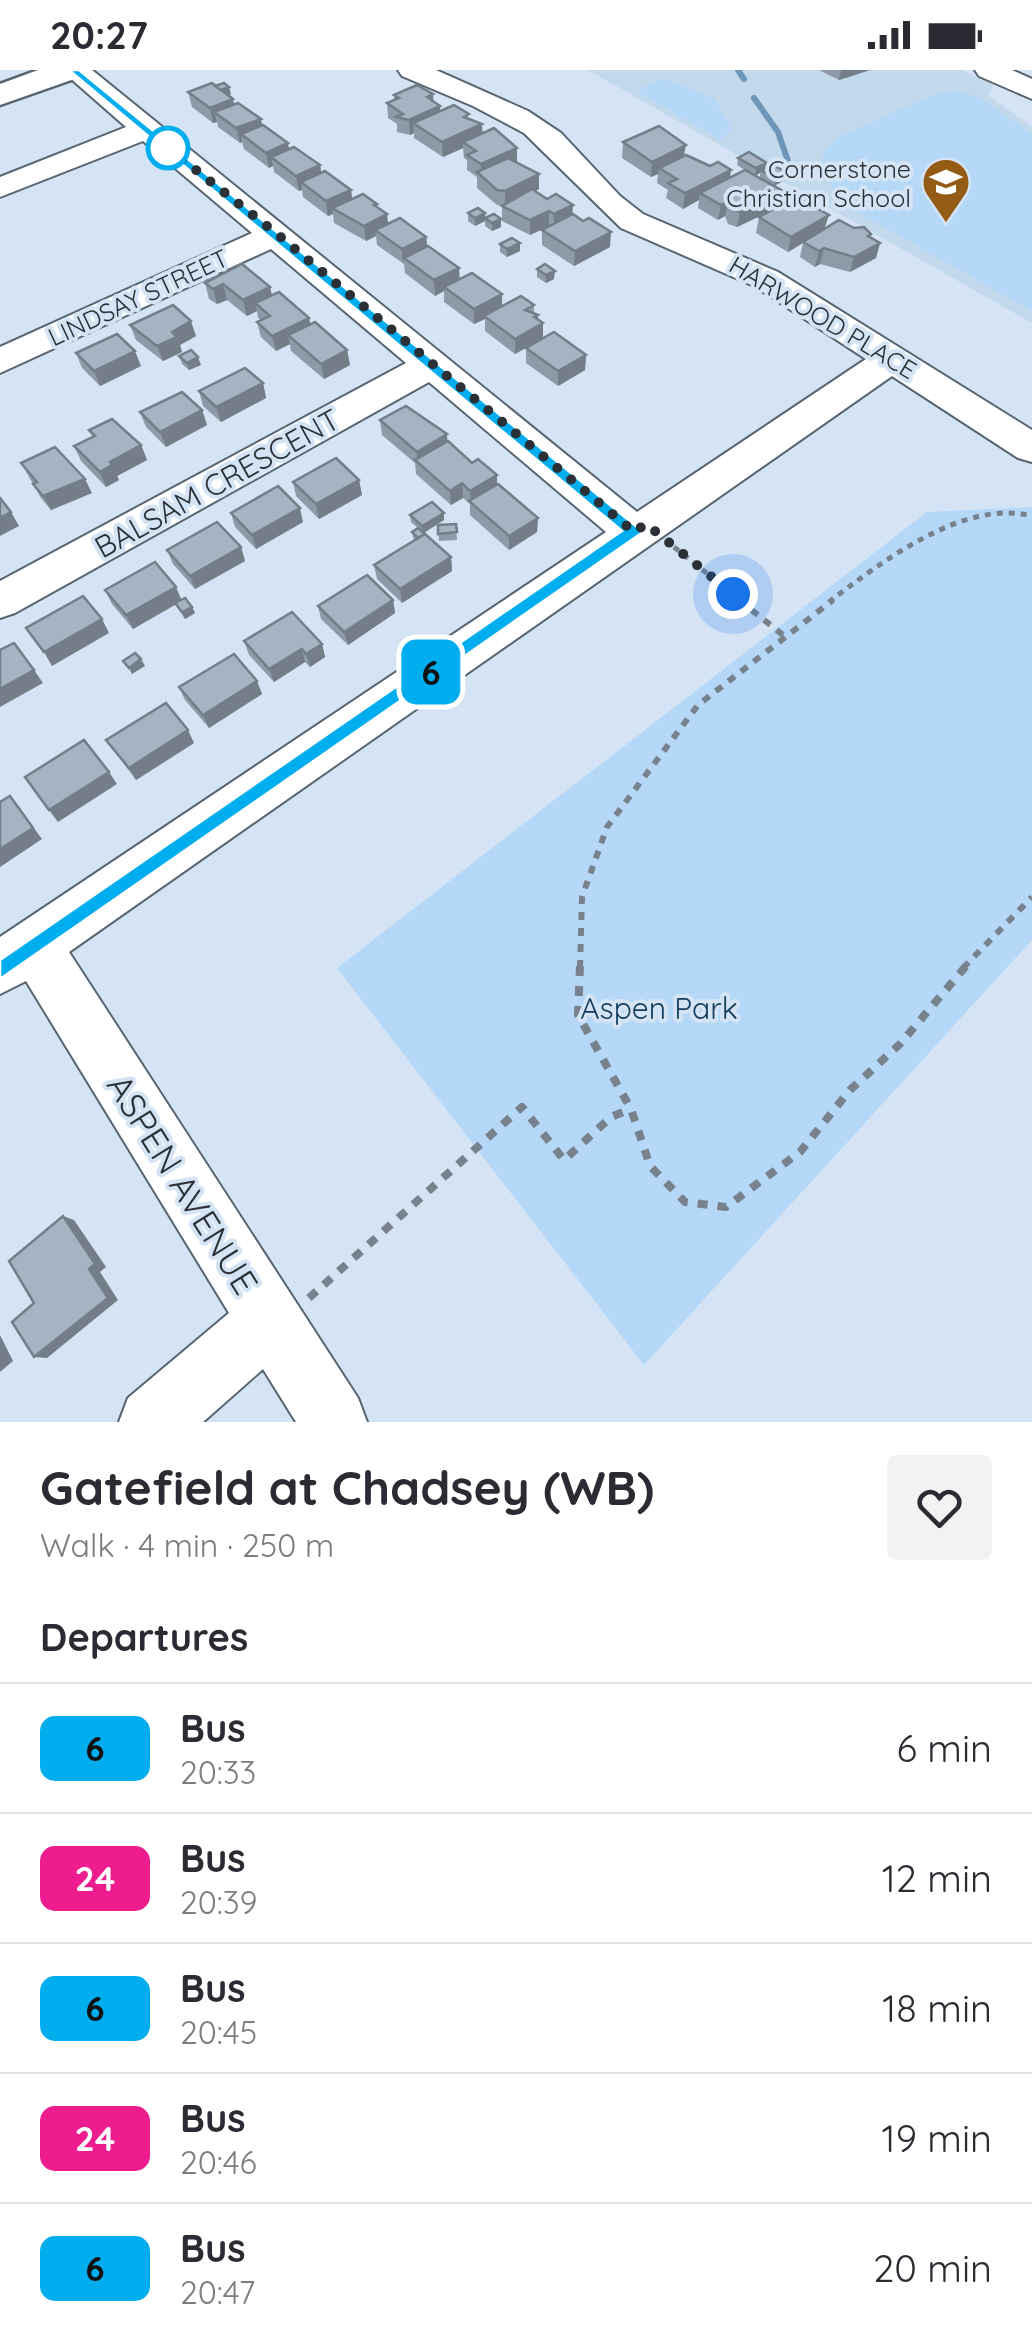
<!DOCTYPE html>
<html lang="en">
<head>
<meta charset="utf-8">
<style>
  :root { --surface:#fff; --page:#f2f2f3; --text:#2b2b33; --muted:#7c7c81; --line:#e1e1e2 }
  body { margin:0; font-family:Quicksand,sans-serif; background:var(--page); color:var(--text); height:100vh; display:flex; flex-direction:column; font-size:38px; white-space:nowrap }
  * { box-sizing:border-box; margin:0 }
  p { font-size:32px; color:var(--muted) }
  .icon { flex:none; width:55px; height:55px; fill:none; stroke:currentColor; stroke-width:2; stroke-linecap:round; stroke-linejoin:round }
  .map { position:relative; height:1352px; overflow:hidden }
  .details { display:flex; flex-direction:column; background:var(--surface); flex:1 }
  .details>* { flex:none }
  .badge { padding:0 20px; border-radius:15px; font-size:35px; line-height:65px }
  .you { position:absolute; width:50px; height:50px; margin:-25px; border:8px solid #fff; border-radius:50%; background:#1a73e8; box-shadow:0 0 0 15px #1a73e833 }
  .map>.badge { position:absolute; translate:-50% -50%; box-shadow:0 0 0 5px #fff }
  h2 { padding:0 40px; font-size:38px; line-height:90px }
  .round { display:grid; place-items:center; flex:none; width:105px; height:105px; border-radius:10px; background:var(--page) }
  .head { display:flex; align-items:center; justify-content:space-between; height:170px; padding:0 40px }
  h1 { font-size:48px; font-weight:700; line-height:75px }
  ul { padding:0; list-style:none }
  li { display:flex; align-items:center; gap:30px; height:130px; padding:0 40px; border-top:2px solid var(--line) }
  li div { flex:1 }
  li b { display:block; font-size:38px }
  li em { font-style:normal }
  li .badge { min-width:110px; font-weight:700; text-align:center }
  .status { display:flex; justify-content:space-between; align-items:center; height:70px; padding:0 50px; background:var(--surface); direction:ltr }
  .status svg { height:28px; fill:currentColor }
  .map>svg:first-child { display:block }
</style>
</head>
<body>
<div class="status"><b>20:27</b><svg viewBox="0 0 49 12"><path d="M0 12V9h3v3zM5 12V6h3v6zM10 12V3h3v9zM15 12V0h3v12zM26 1h20v11H26zM47 4h2v5h-2z"/></svg></div>
<div class="map">
<svg width="1032" height="1352" viewBox="0 0 1032 1352">
  <rect width="100%" height="100%" fill="#d4e4f4"/>
  <!-- built -->
  <polygon fill="#c2d8eb" points="588,0 962,0 993,15 989,26 1032,57 1032,253"/>
  <!-- green -->
  <g fill="#b5d8f8">
    <polygon points="663,8 715,29 732,59 721,70 636,21"/>
    <polygon points="957,21 979,27 1032,64 1032,241 838,131 821,97 824,80 838,67 938,23"/>
    <polygon points="1032,437 1032,870 644,1295 337,898 927,442"/>
  </g>
  <g fill="none" stroke-linecap="round" stroke-linejoin="round">
    <!-- stream -->
    <g stroke="#6e96b9" stroke-width="6">
      <polyline points="738,0 744,9"/>
      <polyline points="754,28 778,62 790,97"/>
    </g>
    <!-- minor casing -->
    <g stroke="#566572" stroke-width="4">
      <g id="minor">
        <polygon points="61,0 92,0 637,442 866,289 754,216 621,158 524,63 473,36 402,6 398,0 436,0 528,41 561,63 620,126 643,144 778,202 1032,360 1032,392 1018,388 892,306 69,882 358,1328 367,1352 296,1352 263,1299 203,1352 119,1352 128,1328 229,1243 26,911 0,924 0,867 606,462 429,312 15,543 0,548 0,511 406,293 271,179 0,303 0,277 252,163 143,71 0,127 0,107 126,57"/>
        <polygon points="975,0 1012,0 1032,9 1032,29 979,6"/>
      </g>
    </g>
    <!-- major casing -->
    <g stroke="#566572" stroke-width="5">
      <polygon id="major" points="38,0 85,0 80,7 0,35 0,14"/>
    </g>
    <!-- path-far2 -->
    <g stroke="#78828d" stroke-width="5" stroke-dasharray="6 6" stroke-linecap="butt">
      <polyline points="674,477 743,532"/>
      <path d="M829,532C880,493 964,428 1032,446"/>
    </g>
    <!-- path-far1 -->
    <g stroke="#78828d" stroke-width="6" stroke-dasharray="8 8" stroke-linecap="butt">
      <polyline points="739,530 783,565"/>
      <polyline points="580,898 582,827 607,757 698,635 833,530"/>
      <polyline points="963,898 1032,827"/>
    </g>
    <!-- path -->
    <g stroke="#78828d" stroke-width="8" stroke-dasharray="10 10" stroke-linecap="butt">
      <polyline points="580,896 578,945 631,1039 650,1096 685,1132 726,1137 800,1082 850,1020 900,974 966,896"/>
      <polyline points="309,1228 522,1037 564,1090 611,1047 631,1039"/>
    </g>
    <!-- minor -->
    <use href="#minor" fill="#fff" fill-rule="evenodd"/>
    <!-- major -->
    <use href="#major" fill="#fff" fill-rule="evenodd"/>
  </g>
  <!-- wall -->
  <g fill="#8d9ba8">
    <polygon points="819,0 870,0 839,10"/>
    <polygon points="188,22 231,24 228,25 234,34 289,79 320,95 321,103 351,120 352,129 377,137 388,154 426,167 427,176 459,198 459,209 502,237 534,235 534,243 543,253 543,268 515,284 485,261 485,249 474,254 444,232 444,221 435,226 405,203 404,194 377,175 376,166 366,171 334,153 333,144 328,146 303,127 302,120 299,121 274,102 273,96 269,98 244,79 242,72 240,73 218,57 217,52 213,53 192,37"/>
    <polygon points="394,25 434,32 441,41 482,54 482,63 517,93 539,104 539,119 536,121 572,144 610,177 574,196 542,175 542,160 549,156 530,165 502,151 502,136 497,135 477,118 477,107 467,100 467,90 464,88 463,78 443,87 414,68 414,63 410,65 397,62 397,54 388,48 387,33 394,30"/>
    <polygon points="623,72 684,86 710,96 731,100 730,107 745,100 737,95 738,88 767,93 766,97 787,103 785,110 774,116 760,107 760,103 755,106 783,121 779,136 825,159 870,167 880,173 876,188 850,202 820,194 815,197 800,187 803,173 788,182 756,163 759,147 772,140 737,157 728,154 725,146 718,150 698,138 699,130 683,139 666,128 668,120 657,113 658,104 651,107 622,88"/>
    <polygon points="468,143 485,143 486,148 501,157 492,161 485,156 485,151 475,156 468,151"/>
    <polygon points="520,173 520,181 507,187 500,182 500,174"/>
    <polygon points="537,199 554,209 546,213 537,207"/>
    <polygon points="205,213 270,217 272,225 309,248 310,255 347,280 350,295 324,309 291,281 290,274 276,281 261,267 257,252 261,250 258,248 257,241 247,246 227,230 217,234 209,229"/>
    <polygon points="130,255 196,266 180,275 182,282 163,291 136,270"/>
    <polygon points="526,278 586,285 585,300 558,316 526,293"/>
    <polygon points="76,283 141,296 100,316 82,298"/>
    <polygon points="179,286 201,295 189,300 182,294"/>
    <polygon points="263,313 266,328 221,352 203,336 199,321"/>
    <polygon points="202,340 207,355 166,377 146,357 140,342"/>
    <polygon points="380,350 448,371 472,393 497,405 497,414 538,448 537,462 509,480 470,445 470,434 463,428 451,435 416,404 415,393 382,365"/>
    <polygon points="89,360 141,375 147,390 117,406 119,410 106,417 81,391 74,376 93,367"/>
    <polygon points="21,393 92,423 51,440 41,428"/>
    <polygon points="359,410 362,425 319,449 296,426 293,412"/>
    <polygon points="231,443 303,452 256,479 235,457"/>
    <polygon points="410,445 444,450 424,463 451,487 452,501 402,533 377,509 374,495 414,471 412,462 418,458 411,452"/>
    <polygon points="456,454 457,470 439,471 438,455"/>
    <polygon points="241,477 245,491 195,519 173,494 167,480"/>
    <polygon points="105,520 182,530 192,537 195,543 185,549 175,534 133,559 112,534"/>
    <polygon points="393,530 395,543 348,575 321,549 318,536"/>
    <polygon points="244,571 322,574 325,587 310,597 305,592 274,612 249,585"/>
    <polygon points="257,611 262,624 209,658 185,630 179,617"/>
    <polygon points="106,670 194,673 136,710"/>
  </g>
  <!-- shaded-wall -->
  <g fill="#737e88">
    <polygon points="841,0 870,0 839,10"/>
    <polygon points="229,17 231,24 218,29 217,22"/>
    <polygon points="433,24 434,39 440,36 441,51 413,53 414,63 410,65 409,50 427,27"/>
    <polygon points="233,29 236,44 214,42 217,52 213,53 210,38"/>
    <polygon points="261,49 264,64 241,64 242,72 240,73 236,58"/>
    <polygon points="482,54 483,69 463,72 463,78 443,87 442,72"/>
    <polygon points="288,73 291,88 271,87 273,96 269,98 266,83"/>
    <polygon points="686,75 683,91 659,98 658,104 651,107 652,92"/>
    <polygon points="517,78 517,93 481,106 481,94"/>
    <polygon points="767,93 765,100 761,100 760,103 755,106 756,98"/>
    <polygon points="320,95 323,110 301,112 302,120 299,121 296,106"/>
    <polygon points="731,100 729,115 700,123 699,130 683,139 685,123"/>
    <polygon points="787,103 785,110 774,116 776,108"/>
    <polygon points="539,104 539,119 505,136 505,121"/>
    <polygon points="351,120 353,135 332,138 333,144 328,146 326,131"/>
    <polygon points="783,121 779,137 737,157 740,142"/>
    <polygon points="728,131 725,146 718,150 721,135"/>
    <polygon points="377,134 378,149 387,144 389,160 375,160 376,166 366,171 364,156 374,135"/>
    <polygon points="573,135 572,151 554,160 554,144"/>
    <polygon points="549,141 549,156 530,165 530,150"/>
    <polygon points="485,143 485,151 475,156 475,148"/>
    <polygon points="829,145 824,160 788,182 791,167"/>
    <polygon points="501,149 501,157 492,161 492,153"/>
    <polygon points="611,162 610,177 574,196 575,181"/>
    <polygon points="426,167 428,182 404,188 403,194 402,179"/>
    <polygon points="520,173 520,181 507,187 507,179"/>
    <polygon points="880,173 876,188 850,202 854,187"/>
    <polygon points="824,178 820,194 815,197 819,181"/>
    <polygon points="459,198 460,213 444,217 444,221 435,226 434,210"/>
    <polygon points="555,201 554,209 546,213 546,205"/>
    <polygon points="223,214 227,230 217,234 213,219"/>
    <polygon points="270,217 273,232 255,233 257,241 247,246 243,230"/>
    <polygon points="502,224 502,239 484,246 485,249 474,254 474,239"/>
    <polygon points="538,245 538,256 543,253 543,268 515,284 515,269 534,247"/>
    <polygon points="309,248 312,263 288,265 290,274 276,281 272,266"/>
    <polygon points="191,251 196,266 180,275 182,282 163,291 157,276 172,262"/>
    <polygon points="347,280 350,295 324,309 321,294"/>
    <polygon points="135,281 141,296 100,316 94,301"/>
    <polygon points="586,285 585,300 558,316 558,301"/>
    <polygon points="198,287 201,295 189,300 187,293"/>
    <polygon points="263,313 266,328 221,352 216,337"/>
    <polygon points="202,340 207,355 166,377 160,362"/>
    <polygon points="447,364 448,379 418,393 417,382"/>
    <polygon points="141,375 147,390 117,406 119,410 106,417 100,402 110,392"/>
    <polygon points="497,405 497,420 471,432 470,421"/>
    <polygon points="85,409 92,423 51,440 43,426"/>
    <polygon points="359,410 362,425 319,449 316,434"/>
    <polygon points="462,413 463,428 451,435 450,421"/>
    <polygon points="300,438 303,452 256,479 252,465"/>
    <polygon points="11,442 19,456 0,466 0,448"/>
    <polygon points="444,443 444,450 423,463 422,456"/>
    <polygon points="538,448 537,462 509,480 509,466"/>
    <polygon points="241,477 245,491 195,519 190,506"/>
    <polygon points="451,487 452,501 402,533 400,519"/>
    <polygon points="176,517 182,531 133,559 126,545"/>
    <polygon points="393,530 395,543 348,575 344,562"/>
    <polygon points="192,537 195,543 185,549 182,542"/>
    <polygon points="102,549 109,563 52,596 44,582"/>
    <polygon points="322,574 325,587 310,597 306,584"/>
    <polygon points="302,579 305,592 274,612 269,599"/>
    <polygon points="141,589 145,596 132,604 129,598"/>
    <polygon points="34,600 43,613 0,637 0,619"/>
    <polygon points="257,611 262,624 209,658 203,645"/>
    <polygon points="188,660 194,673 136,710 129,698"/>
    <polygon points="109,702 117,714 58,752 49,740"/>
    <polygon points="10,726 42,769 0,797 0,779"/>
    <polygon points="63,1146 74,1150 106,1197 100,1202 118,1230 47,1288 34,1287 89,1199"/>
    <polygon points="0,1265 13,1291 0,1302"/>
  </g>
  <!-- building -->
  <g fill="#a4b4c3" stroke="#737e88" stroke-width="2.5">
    <polygon points="212,13 233,29 210,38 188,22"/>
    <polygon points="224,13 229,17 221,20 215,16"/>
    <polygon points="417,15 433,24 427,27 440,36 409,50 396,47 403,44 387,33 399,28 394,25"/>
    <polygon points="238,33 261,49 236,58 214,42"/>
    <polygon points="454,35 469,44 464,47 482,54 442,72 413,53"/>
    <polygon points="263,55 288,73 266,83 241,64"/>
    <polygon points="659,56 686,75 652,92 623,72"/>
    <polygon points="494,58 517,78 481,94 467,85 476,81 463,72"/>
    <polygon points="294,77 320,95 296,106 271,87"/>
    <polygon points="749,82 767,93 756,98 738,88"/>
    <polygon points="686,85 710,96 718,92 731,100 685,123 668,113 677,109 659,98"/>
    <polygon points="508,88 539,104 505,121 497,120 477,102"/>
    <polygon points="772,94 787,103 776,108 761,100"/>
    <polygon points="745,100 783,121 740,142 731,138 728,131 721,135 700,123"/>
    <polygon points="325,101 351,120 326,131 301,112"/>
    <polygon points="532,119 547,129 556,124 573,135 554,144 549,141 530,150 502,136"/>
    <polygon points="363,124 377,134 374,135 387,144 364,156 332,138"/>
    <polygon points="796,127 829,145 791,167 759,147"/>
    <polygon points="478,138 485,143 475,148 468,143"/>
    <polygon points="494,144 501,149 492,153 485,148"/>
    <polygon points="573,144 583,151 589,148 611,162 575,181 542,160"/>
    <polygon points="400,148 426,167 402,179 375,160"/>
    <polygon points="839,150 854,158 864,157 871,164 868,166 880,173 854,187 824,178 819,181 803,172"/>
    <polygon points="512,168 520,173 507,179 500,174"/>
    <polygon points="428,176 459,198 434,210 404,188"/>
    <polygon points="242,194 270,217 243,230 223,214 213,219 205,213"/>
    <polygon points="545,194 555,201 546,205 537,199"/>
    <polygon points="472,203 502,224 474,239 444,217"/>
    <polygon points="279,222 309,248 272,266 257,252 270,246 255,233"/>
    <polygon points="521,226 534,235 525,240 538,245 534,247 543,253 515,269 484,246"/>
    <polygon points="173,235 191,251 172,262 177,267 157,276 130,255"/>
    <polygon points="315,252 347,280 321,294 288,265"/>
    <polygon points="554,262 586,285 558,301 526,278"/>
    <polygon points="117,264 135,281 94,301 76,283"/>
    <polygon points="191,280 198,287 187,293 179,286"/>
    <polygon points="245,298 263,313 216,337 199,321"/>
    <polygon points="182,322 202,340 160,362 140,342"/>
    <polygon points="406,336 447,364 417,382 380,350"/>
    <polygon points="112,349 141,375 110,392 112,395 100,402 74,376 95,366 89,360"/>
    <polygon points="448,371 472,393 478,389 497,405 470,421 462,413 450,421 415,390"/>
    <polygon points="55,377 85,409 43,426 33,414 37,412 21,393"/>
    <polygon points="336,388 359,410 316,434 293,412"/>
    <polygon points="498,414 538,448 509,466 469,431"/>
    <polygon points="278,416 300,438 252,465 231,443"/>
    <polygon points="0,428 11,442 0,448"/>
    <polygon points="432,432 444,443 422,456 410,445"/>
    <polygon points="217,452 241,477 190,506 167,480"/>
    <polygon points="456,454 457,462 438,464 438,455"/>
    <polygon points="418,458 425,464 418,468 412,462"/>
    <polygon points="425,464 451,487 400,519 374,495"/>
    <polygon points="155,492 176,517 126,545 105,520"/>
    <polygon points="367,505 393,530 344,562 318,536"/>
    <polygon points="83,526 102,549 44,582 26,558"/>
    <polygon points="185,528 192,537 182,542 175,533"/>
    <polygon points="292,542 322,574 306,584 302,579 269,599 244,571"/>
    <polygon points="14,573 34,600 0,619 0,580"/>
    <polygon points="135,583 141,589 129,598 123,591"/>
    <polygon points="234,584 257,611 203,645 179,617"/>
    <polygon points="166,633 188,660 129,698 106,670"/>
    <polygon points="84,670 109,702 49,740 25,707"/>
    <polygon points="10,726 33,758 0,779 0,732"/>
    <polygon points="63,1146 95,1194 89,1199 108,1228 34,1287 12,1252 34,1233 9,1191"/>
  </g>
  <!-- line -->
  <polygon fill="#00aeef" stroke="#fff" stroke-width="2.5" points="69,0 79,0 643,462 0,909 0,890 622,461"/>
  <g fill="none" stroke-linecap="round" stroke-linejoin="round">
    <!-- walk -->
    <polyline stroke="#2a3036" stroke-width="10" stroke-dasharray="0 18" points="168,78 277,164 634,462 646,454 733,524"/>
  </g>
  <!-- icons -->
  <defs>
    <g id="school-pin" transform="scale(2.5)"><path d="M0 17L-7.5 6A9.5 9.5 0 1 1 7.5 6Z" fill="#935b14" stroke="#d4e4f4"/><path d="M0-5L7-2L0 1L-7-2ZM-4 1L0 2.5L4 1V4Q0 6-4 4Z" fill="#fff"/></g>
  </defs>
  <g fill-rule="evenodd">
    <use href="#school-pin" x="946" y="112"/>
  </g>
  <!-- markers -->
  <circle fill="#fff" stroke="#00aeef" stroke-width="5" cx="168" cy="78" r="20"/>
  <g text-anchor="middle" dominant-baseline="central" stroke-width="8" stroke-linejoin="round" paint-order="stroke">
    <!-- far-poi labels -->
    <g font-size="25" fill="#2a3036" stroke="#d4e4f4" text-anchor="end">
      <text x="911" y="98">Cornerstone<tspan x="911" dy="29">Christian School</tspan></text>
    </g>
    <!-- far-street labels -->
    <g font-size="25" fill="#2a3036" stroke="#d4e4f4">
      <text transform="translate(138 227) rotate(-25)">LINDSAY STREET</text>
      <text transform="translate(823 247) rotate(31)">HARWOOD PLACE</text>
    </g>
    <!-- street labels -->
    <g font-size="30" fill="#2a3036" stroke="#d4e4f4">
      <text transform="translate(217 413) rotate(-29)">BALSAM CRESCENT</text>
    </g>
    <!-- park labels -->
    <g font-size="30" fill="#123b5b" stroke="#d4e4f4">
      <text x="659" y="938">Aspen Park</text>
    </g>
    <!-- near-street labels -->
    <g font-size="35" fill="#2a3036" stroke="#d4e4f4">
      <text transform="translate(183 1114) rotate(58)">ASPEN AVENUE</text>
    </g>
  </g>
</svg>
<div class="you" style="left:733px;top:524px"></div>
<b class="badge" style="left:431px;top:602px;background:#00aeef;color:#111">6</b>
</div>
<section class="details">
<div class="head"><div><h1>Gatefield at Chadsey (WB)</h1><p>Walk · 4 min · 250 m</p></div><a class="round"><svg class="icon" aria-label="heart" viewBox="0 0 24 24"><path d="M12 20l-8-8c-3-5 5-10 8-4 3-6 11-1 8 4z"/></svg></a></div>
<h2>Departures</h2>
<ul>
<li><span class="badge" style="background:#00aeef;color:#111">6</span><div><b>Bus</b><p>20:33</p></div><em>6 min</em></li>
<li><span class="badge" style="background:#ed1d8f;color:#fff">24</span><div><b>Bus</b><p>20:39</p></div><em>12 min</em></li>
<li><span class="badge" style="background:#00aeef;color:#111">6</span><div><b>Bus</b><p>20:45</p></div><em>18 min</em></li>
<li><span class="badge" style="background:#ed1d8f;color:#fff">24</span><div><b>Bus</b><p>20:46</p></div><em>19 min</em></li>
<li><span class="badge" style="background:#00aeef;color:#111">6</span><div><b>Bus</b><p>20:47</p></div><em>20 min</em></li>
</ul>
</section>
</body>
</html>
